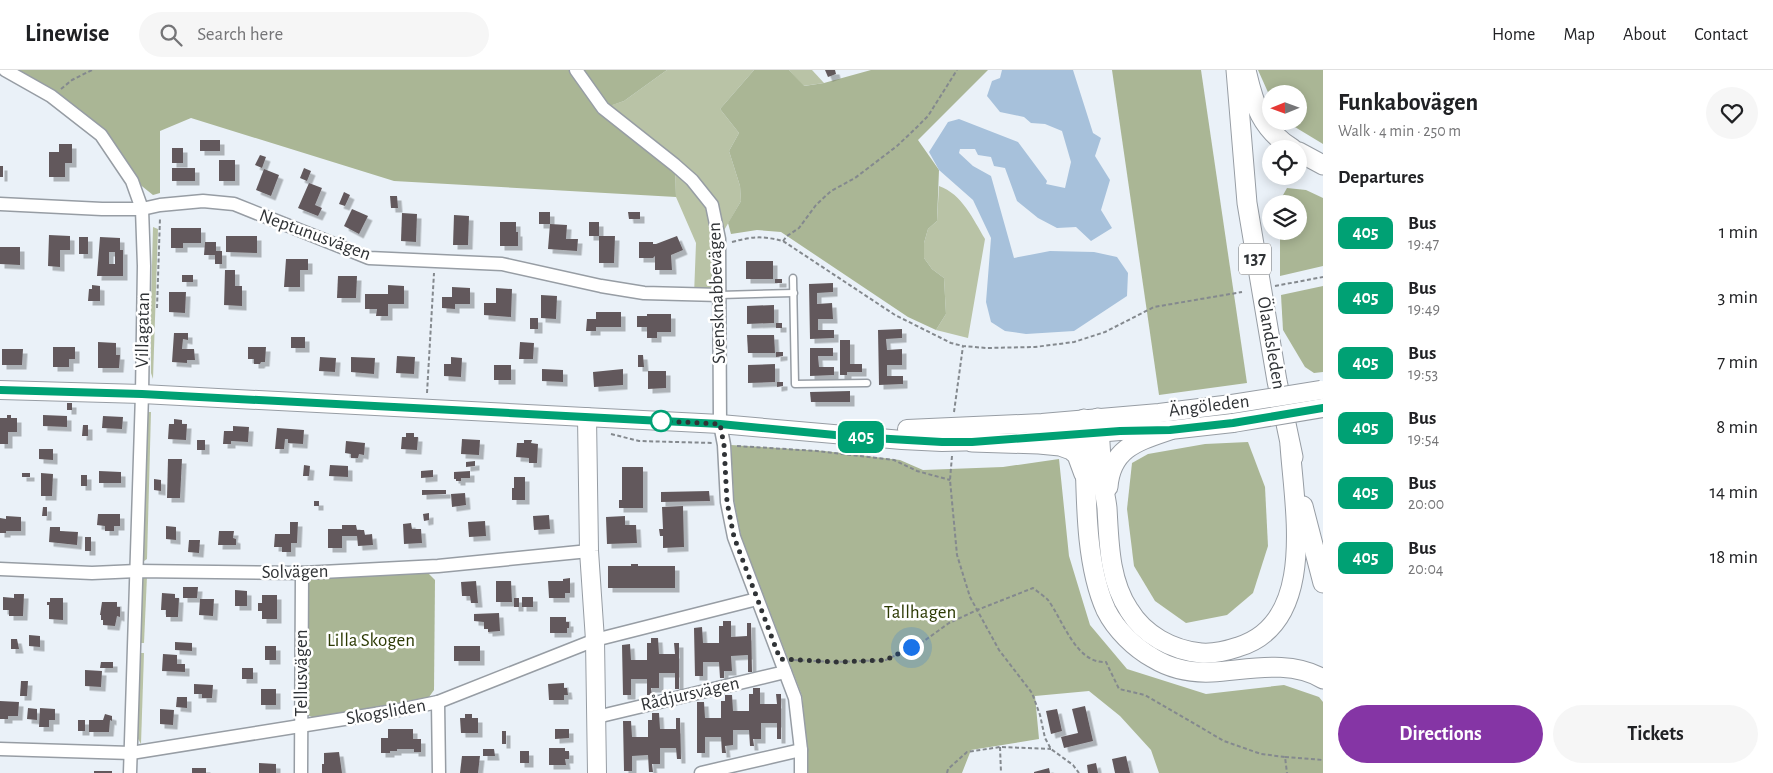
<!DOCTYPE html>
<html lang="en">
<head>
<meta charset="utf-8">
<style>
  :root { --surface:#fff; --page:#f6f6f6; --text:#202124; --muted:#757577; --line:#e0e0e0; --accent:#8535a5 }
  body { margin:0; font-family:"Alegreya Sans",sans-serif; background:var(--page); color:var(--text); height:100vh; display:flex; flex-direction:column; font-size:19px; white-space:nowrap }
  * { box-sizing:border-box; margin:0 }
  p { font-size:16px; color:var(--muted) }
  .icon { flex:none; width:28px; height:28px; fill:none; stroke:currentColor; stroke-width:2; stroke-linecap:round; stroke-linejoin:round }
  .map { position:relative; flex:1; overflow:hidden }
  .drawer { display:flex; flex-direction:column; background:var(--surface); width:450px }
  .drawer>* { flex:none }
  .badge { padding:0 10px; border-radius:8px; font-size:18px; line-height:32px }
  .needle { width:32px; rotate:269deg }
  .tools { position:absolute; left:1262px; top:15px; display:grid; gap:10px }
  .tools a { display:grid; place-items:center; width:45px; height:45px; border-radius:50%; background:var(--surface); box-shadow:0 2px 12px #0003; font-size:25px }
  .you { position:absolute; width:25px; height:25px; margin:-12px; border:4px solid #fff; border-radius:50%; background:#1a73e8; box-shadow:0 0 0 8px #1a73e833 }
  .map>.badge { position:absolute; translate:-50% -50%; box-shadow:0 0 0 2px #fff }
  h2 { padding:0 15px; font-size:19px; line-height:45px }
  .round { display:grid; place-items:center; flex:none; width:52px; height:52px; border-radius:26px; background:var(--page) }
  .headline { display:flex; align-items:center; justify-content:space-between; height:85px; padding:0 15px }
  h1 { font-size:24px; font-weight:700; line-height:38px }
  .cta { display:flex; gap:10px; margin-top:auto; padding:10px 15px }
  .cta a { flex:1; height:58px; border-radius:30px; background:var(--accent); color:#fff; font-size:20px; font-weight:700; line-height:58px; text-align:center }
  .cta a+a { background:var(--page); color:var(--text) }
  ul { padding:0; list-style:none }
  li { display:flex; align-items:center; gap:15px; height:65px; padding:0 15px }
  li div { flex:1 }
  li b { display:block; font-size:19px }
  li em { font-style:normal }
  li .badge { min-width:55px; font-weight:700; text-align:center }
  header { display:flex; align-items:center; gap:30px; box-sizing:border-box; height:70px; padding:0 25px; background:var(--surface); border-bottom:1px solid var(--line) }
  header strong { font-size:24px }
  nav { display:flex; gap:28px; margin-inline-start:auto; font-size:18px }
  .search { width:350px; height:45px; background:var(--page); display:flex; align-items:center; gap:12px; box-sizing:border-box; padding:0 18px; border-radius:28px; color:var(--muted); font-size:19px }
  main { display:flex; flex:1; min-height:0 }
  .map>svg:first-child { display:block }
</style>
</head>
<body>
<header>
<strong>Linewise</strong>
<div class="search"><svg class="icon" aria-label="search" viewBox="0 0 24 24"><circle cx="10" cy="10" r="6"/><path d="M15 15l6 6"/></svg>Search here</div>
<nav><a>Home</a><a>Map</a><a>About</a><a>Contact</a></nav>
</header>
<main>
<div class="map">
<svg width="1323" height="703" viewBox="0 0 1323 703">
  <defs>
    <filter id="shadow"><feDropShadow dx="4.5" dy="4.5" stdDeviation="0" flood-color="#0004"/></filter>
  </defs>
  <rect width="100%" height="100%" fill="#eaf1f8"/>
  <!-- green -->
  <g fill="#b9c3a6">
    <polygon points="667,0 754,0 720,39 739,63 729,81 740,116 741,131 719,169 720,225 694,225 696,173 676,127 675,95 603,38 624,31"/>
    <polygon points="789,0 812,0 824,13 803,16"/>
    <path d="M939,116C962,124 973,149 985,169L968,268L936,260L946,244L944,208L932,199L924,188V173L928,159L937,151Z"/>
    <polygon points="153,157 158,159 153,309 151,303 151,234"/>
    <polygon points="147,342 151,342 147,489 144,491 142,489"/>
    <polygon points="147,506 144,573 141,573 142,508"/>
    <polygon points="140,583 144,583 141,674 137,667"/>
  </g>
  <!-- forest -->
  <g fill="#aab695">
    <polygon points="18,0 667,0 624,31 604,38 675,95 676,127 394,111 191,48 160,61 160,123 153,125 138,113 105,61 48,17"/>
    <polygon points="754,0 789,0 804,16 824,13 871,0 988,0 918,70 939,100 937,151 928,159 924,173 924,188 932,199 944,208 946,244 936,260 908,247 781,162 757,160 731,164 728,153 741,131 740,116 729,81 739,63 720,39"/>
    <polygon points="1112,0 1201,0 1247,313 1159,325"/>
    <polygon points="1258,0 1323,0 1323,74 1285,51 1299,51 1299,24 1271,24 1271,29"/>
    <polygon points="1287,118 1306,120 1323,128 1323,196 1280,206 1280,161 1299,161 1299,134 1278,134"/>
    <polygon points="1323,216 1323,302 1314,303 1305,297 1283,260 1281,225"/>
    <polygon points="1248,372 1265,417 1268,476 1253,523 1227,545 1186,553 1155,531 1134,496 1127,439 1132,393 1148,384 1205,374"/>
    <polygon points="731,375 824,381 900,390 923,400 1003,397 1059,389 1069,486 1090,555 1127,599 1206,624 1284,615 1319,627 1323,632 1323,703 1159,703 1151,680 1120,646 1089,621 1035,626 1039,669 971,680 962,703 808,703 807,678 802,626 741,466 734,431"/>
    <polygon points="428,503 435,510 434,620 429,627 319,650 305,644 306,514 312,509"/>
  </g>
  <!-- water -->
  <polygon fill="#a7c1db" points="1002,0 1073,0 1093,63 1101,68 1095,86 1110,110 1101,140 1112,158 1091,171 1076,157 1057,158 1038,148 1017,131 1005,98 994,96 991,87 978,85 975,79 960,79 959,83 973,96 991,106 1014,188 1050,181 1094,182 1117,187 1128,203 1127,226 1074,261 1026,264 1005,261 991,252 986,232 991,168 973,130 939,100 929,82 948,52 959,49 1018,72 1047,111 1046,114 1065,118 1071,92 1062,61 1045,54 1031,53 1024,47 1000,42 987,26 992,11 1000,8"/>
  <!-- building -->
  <g fill="#62595c" fill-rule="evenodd" filter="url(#shadow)">
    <polygon points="825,0 835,0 836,4 828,7"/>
    <rect x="200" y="70" width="20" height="11"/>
    <polygon points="59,74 72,74 72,93 65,93 65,107 49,107 49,82 59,82"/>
    <rect x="172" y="78" width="11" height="15"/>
    <polygon points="260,85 266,87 262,98 255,95"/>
    <rect x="219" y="90" width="16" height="21"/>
    <rect x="0" y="96" width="3" height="11"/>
    <rect x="172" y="98" width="23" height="13"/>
    <polygon points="304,98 311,101 307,111 300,108"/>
    <polygon points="264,99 279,105 271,126 256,120"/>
    <polygon points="309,113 322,118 315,135 322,138 318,146 298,138"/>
    <polygon points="344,122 350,125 345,136 339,134"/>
    <polygon points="390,126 397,126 398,138 391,138"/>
    <polygon points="352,139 368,146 359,164 344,156"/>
    <rect x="539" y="142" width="11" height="12"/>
    <polygon points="628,142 640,142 640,149 629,149"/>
    <polygon points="402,143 417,144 416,172 401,171"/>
    <polygon points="454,145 469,146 468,175 453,175"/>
    <polygon points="500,152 516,152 516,162 518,162 518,176 500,176"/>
    <rect x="589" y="152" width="10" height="14"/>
    <polygon points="550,154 567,155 566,169 578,169 577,181 548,179"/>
    <polygon points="171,158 201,158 201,173 183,173 183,178 171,178"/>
    <polygon points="49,165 70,166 70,180 60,180 60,197 48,196"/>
    <polygon points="226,166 257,166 257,183 226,182"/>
    <polygon points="599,166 615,166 614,193 599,193"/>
    <polygon points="677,166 683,180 671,185 672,200 655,200 655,186 653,188 639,188 639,172 653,172 653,174 656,174"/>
    <rect x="79" y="167" width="9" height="17"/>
    <path d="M100,167L120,168V180H123V206H97ZM109,182H115V194H109Z"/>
    <polygon points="205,172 216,172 216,181 222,181 222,194 215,194 215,185 204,185"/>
    <polygon points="0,177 20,177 20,195 0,194"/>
    <polygon points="286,189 308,189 308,200 300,200 300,217 284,217"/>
    <rect x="746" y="191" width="27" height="18"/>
    <polygon points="225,200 235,200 235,216 242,216 242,236 224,235"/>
    <rect x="182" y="205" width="11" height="7"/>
    <polygon points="338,206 357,206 356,228 337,228"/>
    <rect x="775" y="209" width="7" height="4"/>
    <polygon points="833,213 833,222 817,223 817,234 832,233 833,249 818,249 818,260 834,260 834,268 810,269 809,214"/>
    <polygon points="92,215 100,216 100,231 88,231 89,219 92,219"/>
    <polygon points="388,215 404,216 404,234 388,234 388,246 376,246 377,239 365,239 365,224 388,224"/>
    <polygon points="452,217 470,218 470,234 455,234 455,239 442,238 442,227 452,227"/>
    <polygon points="496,218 512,219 511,247 484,245 484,233 496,233"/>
    <polygon points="169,222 186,222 185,243 169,242"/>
    <polygon points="541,225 557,226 556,249 541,248"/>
    <polygon points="774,235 774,253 747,254 747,236"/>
    <polygon points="596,242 621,242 621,257 596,257 596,261 586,261 587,249 596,249"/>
    <polygon points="647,244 671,244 671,262 657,262 657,268 647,268 647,257 637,257 637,246 647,246"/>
    <rect x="530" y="248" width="8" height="11"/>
    <rect x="776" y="253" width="6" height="5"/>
    <polygon points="902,259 902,268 886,269 887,280 902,279 902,295 887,295 887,306 903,306 903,314 879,315 878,260"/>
    <polygon points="174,263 188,263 188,270 183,269 182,279 194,279 195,290 187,290 187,293 172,292"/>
    <polygon points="747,265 774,265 775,283 748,283"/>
    <rect x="291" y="267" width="14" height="11"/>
    <polygon points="840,270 850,270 850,294 862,294 862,302 847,302 847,305 840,305"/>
    <polygon points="98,272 116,273 116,285 120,285 119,298 98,298"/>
    <polygon points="520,272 534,273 533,289 519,289"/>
    <polygon points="53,277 75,277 75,289 69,289 69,297 53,297"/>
    <polygon points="248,277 266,277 265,292 261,292 260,294 254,294 254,289 248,289"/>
    <polygon points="810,278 833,278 833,286 818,286 819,297 834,297 834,305 810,306"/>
    <polygon points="2,279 23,279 22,295 2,295"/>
    <polygon points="776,282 783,282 783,286 776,287"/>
    <polygon points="638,285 643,285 644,297 638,297"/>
    <polygon points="397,286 415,287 414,304 396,303"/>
    <polygon points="320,287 336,288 335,302 319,301"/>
    <polygon points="351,287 375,288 374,304 351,302"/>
    <polygon points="451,287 462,288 461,307 444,306 444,294 451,294"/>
    <polygon points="775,294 775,312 748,313 748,295"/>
    <rect x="494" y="295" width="17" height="15"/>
    <polygon points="542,299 563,300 563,312 542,311"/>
    <polygon points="623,299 623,315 594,317 593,302"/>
    <polygon points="648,301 666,301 666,318 648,319"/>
    <polygon points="777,312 783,312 783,316 777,317"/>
    <polygon points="850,321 850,332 811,332 810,322"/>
    <rect x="67" y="333" width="5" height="7"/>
    <polygon points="7,345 11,345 11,348 17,348 17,362 8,362 8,374 0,374 0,348 7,348"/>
    <polygon points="43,345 67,346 67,357 43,356"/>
    <polygon points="103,346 123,347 122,359 102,358"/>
    <polygon points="174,349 182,350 182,354 187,354 186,370 168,369 169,354 174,354"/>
    <polygon points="83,355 88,355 88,366 82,366"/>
    <polygon points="233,356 249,357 248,372 231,371 231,374 223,374 224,361 233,361"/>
    <polygon points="277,358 304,360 303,374 288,373 288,369 285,369 284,379 275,379"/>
    <polygon points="406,363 414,363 414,367 418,367 417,380 401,379 402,367 406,367"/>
    <polygon points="462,369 480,370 479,385 461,384"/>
    <rect x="197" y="370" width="8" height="10"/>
    <polygon points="524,370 532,370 531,373 538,374 537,393 529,393 529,388 516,387 517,373 524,373"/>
    <polygon points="346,371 365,373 364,385 359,384 358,388 351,388 351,384 345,383"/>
    <polygon points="39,379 53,379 53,390 39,389"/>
    <polygon points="168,389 182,389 180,428 167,428"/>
    <polygon points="475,391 475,396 466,397 466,392"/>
    <polygon points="304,395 310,396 309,406 303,406"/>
    <polygon points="330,395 348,396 348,407 329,406"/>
    <polygon points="622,397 643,397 643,438 619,438 619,430 622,430"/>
    <polygon points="433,400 433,407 421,408 421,401"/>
    <polygon points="99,401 121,402 121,413 99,413"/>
    <polygon points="470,401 470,408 461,408 461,411 456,411 456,409 454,409 454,402"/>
    <rect x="22" y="403" width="8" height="4"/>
    <polygon points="41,403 53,404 52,426 41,426"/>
    <rect x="81" y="405" width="6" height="11"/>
    <polygon points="514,407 525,407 525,430 512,430 512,418 514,418"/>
    <polygon points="154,409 161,410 161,421 154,420"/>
    <polygon points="422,420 446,420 446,424 422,425"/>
    <polygon points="709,421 710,431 661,432 661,422"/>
    <polygon points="465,423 466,435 452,437 451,424"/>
    <rect x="314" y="431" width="5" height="5"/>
    <polygon points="683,436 684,477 663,478 663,466 660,466 659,459 663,459 662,437"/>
    <polygon points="43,437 47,437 47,446 42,446"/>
    <polygon points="429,443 429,450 424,451 423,444"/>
    <polygon points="98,444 120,444 120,456 114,456 114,461 105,461 105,456 97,455"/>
    <polygon points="549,445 550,459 534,460 533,446"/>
    <polygon points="6,446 21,447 21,461 6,461 6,463 0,463 0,448 6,449"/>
    <polygon points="625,446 625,455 636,455 637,473 607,474 606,447"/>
    <polygon points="485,451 486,466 469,467 468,452"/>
    <polygon points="290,452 298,452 297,473 291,473 291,482 282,482 282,477 274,477 275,464 290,464"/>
    <polygon points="411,453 412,459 421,459 422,473 404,474 403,454"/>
    <polygon points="342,455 356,455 357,460 364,460 365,465 372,464 373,475 358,476 357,466 342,466 342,478 328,478 328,459 342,459"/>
    <polygon points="166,456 176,457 176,470 166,469"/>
    <polygon points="50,457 60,457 60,461 78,462 77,475 49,472"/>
    <polygon points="219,461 234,461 233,468 236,469 236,475 218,475"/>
    <rect x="85" y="467" width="6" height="14"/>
    <polygon points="189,470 200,470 199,483 188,482"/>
    <polygon points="631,494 638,494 638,496 675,496 675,518 608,518 608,496 631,496"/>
    <polygon points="570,508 570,523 565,523 565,528 549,528 548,511 563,511 563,509"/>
    <polygon points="476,511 478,533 471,533 470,526 462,526 461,512"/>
    <polygon points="496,511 511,511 512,532 496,532"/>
    <polygon points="183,517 198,517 197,528 183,528"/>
    <polygon points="235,520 247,521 247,536 235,536"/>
    <polygon points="162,523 175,524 175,528 179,528 178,547 166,547 166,540 161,540"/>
    <polygon points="14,524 24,524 23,546 9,546 9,540 3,540 3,527 14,528"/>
    <polygon points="262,525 277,525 277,549 262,549 262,541 258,541 258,533 262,533"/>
    <rect x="522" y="527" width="11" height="10"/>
    <polygon points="50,528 63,528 63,550 49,549 49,535 47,535 47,532 50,532"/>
    <rect x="514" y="528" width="5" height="9"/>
    <polygon points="200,529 214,529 213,546 199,545"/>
    <polygon points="102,532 117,532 117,537 120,537 120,547 117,546 115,556 103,555 103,550 101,550 101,545 100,545"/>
    <polygon points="499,543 500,561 488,562 488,559 484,559 484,552 474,551 474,544"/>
    <polygon points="550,547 566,547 566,552 569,552 569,558 567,558 567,563 550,563"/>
    <polygon points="723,551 731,551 731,567 747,566 747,553 751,553 752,602 748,602 748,585 731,586 732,601 724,601 724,608 720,608 719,592 703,592 703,606 695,606 694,558 702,557 703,573 719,573 719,556 723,556"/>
    <polygon points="29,565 40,566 40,577 29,576"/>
    <polygon points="651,568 658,568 659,584 675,584 674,573 679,573 679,619 675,619 675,603 659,603 659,618 651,618 652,625 647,625 647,609 631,609 631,625 623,625 622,575 630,574 631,590 647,590 647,573 651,573"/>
    <polygon points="11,569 17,569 19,579 11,579"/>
    <polygon points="175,572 192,573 192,581 175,580"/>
    <rect x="265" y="576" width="11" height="14"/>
    <rect x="454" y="576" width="26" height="15"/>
    <polygon points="163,584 177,585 177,594 185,594 185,602 162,601"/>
    <polygon points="101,592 113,592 113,598 100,598"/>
    <rect x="242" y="598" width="11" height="11"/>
    <polygon points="85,600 102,601 101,617 85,616"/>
    <polygon points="21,611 28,611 27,626 20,626"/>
    <polygon points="564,613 564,618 567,618 568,625 564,625 564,630 549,630 548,614"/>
    <polygon points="194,614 213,615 212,628 202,628 202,624 194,624"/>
    <polygon points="753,618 760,618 760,634 777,634 776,624 781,624 781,669 777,669 777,653 761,653 761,669 753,669 754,676 750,676 749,660 733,660 733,675 725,676 726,683 722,683 721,667 705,667 705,683 697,683 697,632 704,632 705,648 721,648 721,631 725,631 725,625 732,625 733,641 749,641 749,624 753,624"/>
    <rect x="261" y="619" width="15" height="16"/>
    <polygon points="177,627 187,627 187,638 176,637"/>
    <polygon points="0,631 19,632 18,646 8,646 8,649 0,649"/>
    <polygon points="1085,636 1093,671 1064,678 1061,667 1078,663 1072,639"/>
    <polygon points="28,638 37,639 37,650 27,649"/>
    <polygon points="40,638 55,639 55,650 49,650 49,657 39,657"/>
    <polygon points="160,639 174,640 173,655 160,654"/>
    <polygon points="1057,639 1062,661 1051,664 1046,641"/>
    <polygon points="652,643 659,643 660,659 676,659 676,648 680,648 681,689 677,689 676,678 660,678 660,694 652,694 653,702 649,702 648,685 632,686 632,701 624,701 623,651 631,651 632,667 648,667 648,650 652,650"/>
    <polygon points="105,644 112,646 112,651 110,650 109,662 89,662 89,650 103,650"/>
    <polygon points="465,644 472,644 472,648 478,648 478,663 461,663 460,648 465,648"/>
    <rect x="78" y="650" width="7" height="11"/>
    <polygon points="388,659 413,659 413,669 421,669 421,682 414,682 414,679 397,679 397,681 390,681 390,683 381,683 381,668 388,668"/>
    <polygon points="555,659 569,659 569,668 555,669"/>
    <rect x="502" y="661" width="4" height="13"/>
    <polygon points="549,678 565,678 565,681 569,681 569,689 565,689 566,695 549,695"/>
    <polygon points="483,679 494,679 495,686 483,686"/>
    <rect x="520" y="681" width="9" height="12"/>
    <polygon points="339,682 342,703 322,703 322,694 324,694 324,683"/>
    <polygon points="462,686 480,686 478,703 460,703"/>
    <polygon points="1126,686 1130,703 1115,703 1112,689"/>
    <polygon points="259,693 276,694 276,703 259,703"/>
    <polygon points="1096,693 1098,703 1088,703 1087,695"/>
    <rect x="192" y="698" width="14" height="5"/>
    <polygon points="1049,698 1050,703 1034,703 1034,702"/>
    <rect x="94" y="701" width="18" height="2"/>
  </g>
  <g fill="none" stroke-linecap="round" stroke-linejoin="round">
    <!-- lane casing -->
    <g stroke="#979da4" stroke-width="9">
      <g id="lane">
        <polyline points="793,208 795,314 867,313"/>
        <polyline points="720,225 794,223"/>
      </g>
    </g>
    <!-- street casing -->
    <g stroke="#979da4" stroke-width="15">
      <g id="street">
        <polyline points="5,0 51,26 101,65 132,111 142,139 144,196 142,324 130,703"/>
        <polyline points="576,0 603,38 675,95 692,110 712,135 719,169 720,354 724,375 727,432 734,467 795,628 801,680 801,703"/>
        <polyline points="0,134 102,139 142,139 160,135 203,131 234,134 369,188 502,194 601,216 644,223 720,225"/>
        <polyline points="0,499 92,503 137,501 302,503 438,496 589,481"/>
        <polyline points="438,632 439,703"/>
        <polyline points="595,646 605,645 785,602"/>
        <polyline points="0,679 131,683 394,641 438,632 595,570 757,529"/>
        <polyline points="301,703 302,503"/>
        <polyline points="701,703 801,680"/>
      </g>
    </g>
    <!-- secondary casing -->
    <g stroke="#979da4" stroke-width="20">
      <g id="secondary">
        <polyline points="0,320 142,324 720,354 902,370 942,372 985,371"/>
        <polyline points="587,347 589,481 595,570 597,703"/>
        <polyline points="907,359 1042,353 1159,343 1232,334"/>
        <polyline points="1034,368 1120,361 1170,360 1233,353"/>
      </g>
    </g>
    <!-- primary casing -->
    <g stroke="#979da4" stroke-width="21">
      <g id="primary">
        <polyline points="1236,0 1247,133 1277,311 1293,387"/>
        <path d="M1246,0C1254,35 1261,59 1293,79"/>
        <polyline points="1299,82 1323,95"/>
        <path d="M1098,348C1100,368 1101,388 1102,408C1103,418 1106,428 1107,438C1109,472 1109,510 1129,540C1144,565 1172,580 1201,583C1213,584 1226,581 1238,577C1318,553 1294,437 1290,375"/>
        <path d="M1084,349C1087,407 1082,487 1106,540C1116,560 1135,578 1153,588C1171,599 1191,603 1212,602C1248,600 1290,589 1323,609"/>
        <polyline points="972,372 1039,374 1060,376 1071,380 1077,385 1084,404"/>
        <path d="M1108,417C1111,378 1138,371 1170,360"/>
        <polyline points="1303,436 1323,513"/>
      </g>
    </g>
    <!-- path -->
    <g stroke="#84898e" stroke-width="2" stroke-dasharray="4 2.5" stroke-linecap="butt">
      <polyline points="61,19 72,10 92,0"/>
      <polyline points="783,171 787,166 799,158 816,135 831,121 855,108 897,76 917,57 928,46 957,0"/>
      <path d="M732,172C754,166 762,166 783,171L895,245L951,273L963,276L986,278L1035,277L1074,272L1105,262L1154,237L1242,222"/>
      <polyline points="1275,216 1323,207"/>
      <polyline points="157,238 160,148"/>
      <polyline points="427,323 434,203"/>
      <polyline points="954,342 963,276"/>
      <polyline points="611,364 639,371 713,373"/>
      <polyline points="737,376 817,381 894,390 917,401 950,410"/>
      <polyline points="952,386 950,410 957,485 970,527 999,580 1032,623 1040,645 1045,668 1051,679 1073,695 1079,703"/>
      <path d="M794,590L836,592L886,590L924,571L949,553L977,540L1033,518C1038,522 1044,526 1048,530C1063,550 1076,594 1106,592L1119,619L1145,625L1224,671L1261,684L1285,687L1287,703"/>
      <polyline points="1000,677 1001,703"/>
      <polyline points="1285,687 1323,690"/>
      <polyline points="947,703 948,699 967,682 1000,677 1051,679"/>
    </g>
    <!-- lane -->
    <use href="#lane" stroke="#fff" stroke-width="6"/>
    <!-- street -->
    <use href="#street" stroke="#fff" stroke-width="12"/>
    <!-- secondary -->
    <use href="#secondary" stroke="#fff" stroke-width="18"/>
    <!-- primary -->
    <use href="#primary" stroke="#fff" stroke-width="19"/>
    <!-- secondary-bridge casing -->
    <g stroke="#979da4" stroke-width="20" stroke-linecap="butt">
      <g id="secondary-bridge">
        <polyline points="1232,334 1321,320"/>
        <polyline points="1233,353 1323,338"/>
      </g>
    </g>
    <!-- secondary-bridge -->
    <use href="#secondary-bridge" stroke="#fff" stroke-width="18"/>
  </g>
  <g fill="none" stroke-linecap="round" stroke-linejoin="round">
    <!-- line casing -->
    <g stroke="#fff" stroke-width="11">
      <polyline id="line" points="0,320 142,324 720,354 856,367 942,372 972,372 1120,361 1170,360 1233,353 1323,338"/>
    </g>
    <!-- line -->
    <use href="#line" stroke="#00a174" stroke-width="8"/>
    <!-- walk -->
    <polyline stroke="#303336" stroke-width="5" stroke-dasharray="0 9" points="661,351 720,354 724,375 727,432 734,467 780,589 836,592 886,590 911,577"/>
  </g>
  <!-- markers -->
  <circle fill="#fff" stroke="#00a174" stroke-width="2.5" cx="661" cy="351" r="10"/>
  <g text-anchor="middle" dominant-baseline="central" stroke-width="5" stroke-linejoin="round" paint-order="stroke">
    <!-- shield labels -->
    <rect fill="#fff" stroke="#6e7072" stroke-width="1" x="1239" y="173.5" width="32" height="31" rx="4"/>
    <g font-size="18" font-weight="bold" fill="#303336">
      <text x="1255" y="189">137</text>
    </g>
    <!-- street labels -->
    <g font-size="19" fill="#303336" stroke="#fff">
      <text transform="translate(315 165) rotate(20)">Neptunusvägen</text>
      <text transform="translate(717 223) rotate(-92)">Svensknabbevägen</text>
      <text transform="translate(143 260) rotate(-89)">Villagatan</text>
      <text transform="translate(1271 273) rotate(80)">Ölandsleden</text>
      <text transform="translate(1209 336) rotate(-7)">Ängöleden</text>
      <text transform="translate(295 502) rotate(-1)">Solvägen</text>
      <text transform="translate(301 603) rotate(-90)">Tellusvägen</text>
      <text transform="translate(690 624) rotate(-13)">Rådjursvägen</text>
      <text transform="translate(386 642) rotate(-10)">Skogsliden</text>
    </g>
    <!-- park labels -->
    <g font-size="19" fill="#2d3a04" stroke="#fff">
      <text x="920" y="542">Tallhagen</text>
      <text x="371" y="570">Lilla Skogen</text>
    </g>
  </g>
</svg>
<div class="tools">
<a><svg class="needle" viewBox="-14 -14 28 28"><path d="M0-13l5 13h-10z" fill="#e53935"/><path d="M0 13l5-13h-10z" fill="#757577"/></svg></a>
<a><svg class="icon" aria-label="locate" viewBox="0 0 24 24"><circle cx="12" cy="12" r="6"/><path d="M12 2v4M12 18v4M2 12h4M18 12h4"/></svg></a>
<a><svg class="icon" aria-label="layers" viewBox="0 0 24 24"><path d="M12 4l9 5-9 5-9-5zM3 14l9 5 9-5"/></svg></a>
</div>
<div class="you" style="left:911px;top:577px"></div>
<b class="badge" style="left:861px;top:367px;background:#00a174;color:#fff">405</b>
</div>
<section class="drawer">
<div class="headline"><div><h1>Funkabovägen</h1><p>Walk · 4 min · 250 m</p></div><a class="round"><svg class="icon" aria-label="heart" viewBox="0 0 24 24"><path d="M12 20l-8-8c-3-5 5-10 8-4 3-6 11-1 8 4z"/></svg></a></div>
<h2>Departures</h2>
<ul>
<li><span class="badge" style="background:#00a174;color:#fff">405</span><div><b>Bus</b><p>19:47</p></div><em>1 min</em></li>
<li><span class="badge" style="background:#00a174;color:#fff">405</span><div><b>Bus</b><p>19:49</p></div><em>3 min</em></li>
<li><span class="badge" style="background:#00a174;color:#fff">405</span><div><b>Bus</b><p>19:53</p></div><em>7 min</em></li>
<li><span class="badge" style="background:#00a174;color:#fff">405</span><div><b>Bus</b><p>19:54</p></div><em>8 min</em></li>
<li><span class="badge" style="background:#00a174;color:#fff">405</span><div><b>Bus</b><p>20:00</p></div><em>14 min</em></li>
<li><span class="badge" style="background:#00a174;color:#fff">405</span><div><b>Bus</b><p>20:04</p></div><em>18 min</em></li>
</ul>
<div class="cta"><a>Directions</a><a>Tickets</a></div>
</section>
</main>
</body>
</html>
